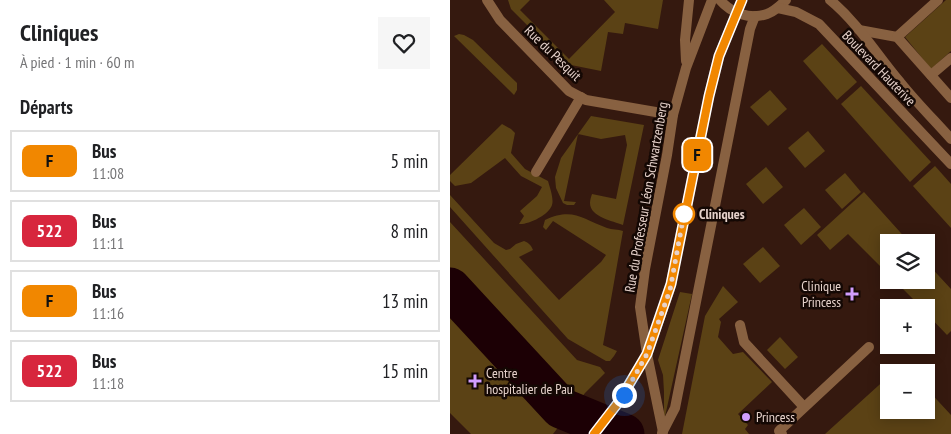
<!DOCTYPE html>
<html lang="fr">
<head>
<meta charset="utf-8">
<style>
  :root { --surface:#fff; --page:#f6f6f6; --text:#202124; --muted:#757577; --line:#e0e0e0 }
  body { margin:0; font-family:"PT Sans Narrow",sans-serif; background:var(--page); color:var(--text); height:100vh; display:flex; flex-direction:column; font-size:19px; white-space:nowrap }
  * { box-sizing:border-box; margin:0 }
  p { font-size:16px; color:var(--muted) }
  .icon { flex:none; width:28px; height:28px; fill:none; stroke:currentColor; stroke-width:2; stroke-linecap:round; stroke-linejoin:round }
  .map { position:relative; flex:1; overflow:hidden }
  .panel { display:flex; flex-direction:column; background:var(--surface); width:450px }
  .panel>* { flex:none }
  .badge { padding:0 10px; border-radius:8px; font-size:18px; line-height:32px }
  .tools { position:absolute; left:430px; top:234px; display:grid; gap:10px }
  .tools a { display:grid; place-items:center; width:55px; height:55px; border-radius:0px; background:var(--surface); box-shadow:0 2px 12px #0003; font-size:25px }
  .you { position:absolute; width:25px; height:25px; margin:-12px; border:4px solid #fff; border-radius:50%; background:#1a73e8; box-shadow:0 0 0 8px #1a73e833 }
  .map>.badge { position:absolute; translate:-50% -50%; box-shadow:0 0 0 2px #fff }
  h2 { padding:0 20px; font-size:19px; line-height:45px }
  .round { display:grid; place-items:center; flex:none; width:52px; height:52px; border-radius:0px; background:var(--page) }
  .headline { display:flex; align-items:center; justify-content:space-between; height:85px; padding:0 20px }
  h1 { font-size:24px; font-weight:800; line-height:38px }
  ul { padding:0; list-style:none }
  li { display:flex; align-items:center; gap:15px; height:62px; margin:0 10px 8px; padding:0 10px; border:2px solid var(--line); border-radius:0px }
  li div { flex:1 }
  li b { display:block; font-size:19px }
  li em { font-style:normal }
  li .badge { min-width:55px; font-weight:700; text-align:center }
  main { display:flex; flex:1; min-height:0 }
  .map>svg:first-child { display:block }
</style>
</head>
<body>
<main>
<section class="panel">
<div class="headline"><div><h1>Cliniques</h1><p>À pied · 1 min · 60 m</p></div><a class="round"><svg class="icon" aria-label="heart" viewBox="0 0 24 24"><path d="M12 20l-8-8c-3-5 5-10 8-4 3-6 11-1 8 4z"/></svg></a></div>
<h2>Départs</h2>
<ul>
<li><span class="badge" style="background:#f18700;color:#111">F</span><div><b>Bus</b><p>11:08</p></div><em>5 min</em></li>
<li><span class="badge" style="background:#d7263d;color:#fff">522</span><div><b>Bus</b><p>11:11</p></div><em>8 min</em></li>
<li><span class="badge" style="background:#f18700;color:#111">F</span><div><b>Bus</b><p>11:16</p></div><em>13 min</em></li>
<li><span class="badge" style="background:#d7263d;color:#fff">522</span><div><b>Bus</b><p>11:18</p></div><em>15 min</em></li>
</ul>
</section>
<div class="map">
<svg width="501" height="434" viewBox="0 0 501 434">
  <rect width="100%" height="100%" fill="#35190f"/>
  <!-- green -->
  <g fill="#5b4215">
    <polygon points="58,0 80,0 70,10 119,59 165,12 154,0 213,0 208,29 175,23 173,34 158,32 151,71 116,64 61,9"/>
    <polygon points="496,0 501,0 501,51 481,69 455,37"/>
    <polygon points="9,34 14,35 23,40 67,83 67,90 64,95 4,36"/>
    <polygon points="372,44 407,82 387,100 353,61"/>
    <polygon points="411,86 481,162 460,182 391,104"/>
    <polygon points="320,90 337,109 318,126 300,107"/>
    <path d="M141,116L194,125L173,225C163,221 140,217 140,203C140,200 141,197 142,194L166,199L177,145L175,135L151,139L128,134L114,201L126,202L124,205H117L113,203L106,188L105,177L111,158Z"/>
    <path d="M52,124L61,129L65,133L61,153L75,169L98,181C100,188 104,199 102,205C99,215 78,225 69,224L74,216L70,211L87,196L92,187L71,176L55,158L21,183L5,186L0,181V175Z"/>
    <polygon points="358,131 375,151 355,168 338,148"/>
    <polygon points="485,166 501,184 501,228 463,186"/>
    <polygon points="316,167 333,187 313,204 296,184"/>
    <polygon points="395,173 411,192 392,209 375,190"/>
    <polygon points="414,192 459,242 439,242 439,275 398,234 380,250 367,235"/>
    <path d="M0,195L44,243L56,250L60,249L66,244L74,241C79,243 81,245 83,250L69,257L109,300L151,262L156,255L103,221L96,230L93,227L95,220C123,207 132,219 157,228C162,230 168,229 173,231L153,345L167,351L164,356L160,361H156L118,339L0,207Z"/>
    <polygon points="354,208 371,227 351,245 334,225"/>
    <polygon points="0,222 127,360 150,367 155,373 135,393 103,434 21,434 0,413"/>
    <polygon points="313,247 330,266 310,283 293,264"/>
    <polygon points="476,262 501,289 501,331 497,335 476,313 476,308 471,307 444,280 476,280"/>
    <polygon points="273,286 288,302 269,319 271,322 268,337 283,354 293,352 322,382 288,414 298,425 295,429 299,434 232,434 255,316"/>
    <polygon points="230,292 242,294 214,421 214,392 213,375 208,360"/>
    <polygon points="330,337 348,357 335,369 317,350"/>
    <polygon points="439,376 439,410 476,410 476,388 501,415 501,434 375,434"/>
  </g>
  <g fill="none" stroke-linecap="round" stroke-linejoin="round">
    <!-- river -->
    <polyline stroke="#1c0005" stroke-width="41" points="0,288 111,408 174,434"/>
    <!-- service -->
    <g stroke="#886141" stroke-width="10">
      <polyline points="409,30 447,37 501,98"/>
      <polyline points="86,172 131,97"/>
      <polyline points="290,325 294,342 354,407"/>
      <polyline points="144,434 168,403 197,354 220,289 259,96 269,56 292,0"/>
      <polyline points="332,434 329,431 419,347"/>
    </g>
    <!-- minor -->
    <g stroke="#886141" stroke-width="10">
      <polyline points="37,0 50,20 119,91 136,100 223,115"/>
      <polyline points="447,37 488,0"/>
      <polyline points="236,61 235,40 239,0"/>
      <polyline points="481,75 501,58"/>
      <polyline points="213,432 197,354 190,307 195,269 217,155 223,115 236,68 262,0"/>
      <polyline points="212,433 225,408 300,29 305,16"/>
    </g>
    <!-- tertiary -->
    <g stroke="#886141" stroke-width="10">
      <path d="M270,0C281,13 300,20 317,14C325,11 330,6 336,0"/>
      <path d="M380,0C408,23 427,55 450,82C466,102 484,120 501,139"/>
      <polyline points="328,8 346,12 369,24 501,164"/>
    </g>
  </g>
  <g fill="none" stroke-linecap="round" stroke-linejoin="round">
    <!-- line casing -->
    <g stroke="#fff" stroke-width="11">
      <polyline id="line" points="144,434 168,403 197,354 221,284 259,96 269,56 292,0"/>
    </g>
    <!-- line -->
    <use href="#line" stroke="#f18700" stroke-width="8"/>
    <!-- walk -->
    <polyline stroke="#e6d2cb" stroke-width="5" stroke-dasharray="0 9" points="174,395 197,354 220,290 234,214"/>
  </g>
  <!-- markers -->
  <circle fill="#fff" stroke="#f18700" stroke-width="2.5" cx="234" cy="214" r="10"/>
  <g fill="#d19dfe" stroke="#140804" stroke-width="2">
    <path d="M399.5 286.5h5v5h5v5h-5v5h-5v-5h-5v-5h5z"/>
    <path d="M22.5 373.5h5v5h5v5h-5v5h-5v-5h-5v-5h5z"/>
    <circle cx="296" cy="417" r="5"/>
  </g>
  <g text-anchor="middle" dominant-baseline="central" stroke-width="5" stroke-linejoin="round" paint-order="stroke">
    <!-- street labels -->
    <g font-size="14" fill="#e6d2cb" stroke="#140804">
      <text transform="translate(103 53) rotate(44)">Rue du Pesquit</text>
      <text transform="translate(429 68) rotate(46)">Boulevard Hauterive</text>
      <text transform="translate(196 197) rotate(-80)">Rue du Professeur Léon Schwartzenberg</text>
    </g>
    <!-- stop labels -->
    <g font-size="14" font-weight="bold" fill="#e6d2cb" stroke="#140804" text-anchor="start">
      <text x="249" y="214">Cliniques</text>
    </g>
    <!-- poi labels -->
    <g font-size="14" fill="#e6d2cb" stroke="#140804" text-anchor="start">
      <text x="391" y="286" text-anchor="end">Clinique<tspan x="391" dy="16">Princess</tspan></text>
      <text x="36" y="373">Centre<tspan x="36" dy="16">hospitalier de Pau</tspan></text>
      <text x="306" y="417">Princess</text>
    </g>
  </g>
</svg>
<div class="tools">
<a><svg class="icon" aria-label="layers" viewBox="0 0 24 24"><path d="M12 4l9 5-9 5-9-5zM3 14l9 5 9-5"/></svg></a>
<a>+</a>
<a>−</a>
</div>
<div class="you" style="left:174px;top:395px"></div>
<b class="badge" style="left:247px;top:155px;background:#f18700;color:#111">F</b>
</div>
</main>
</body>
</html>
